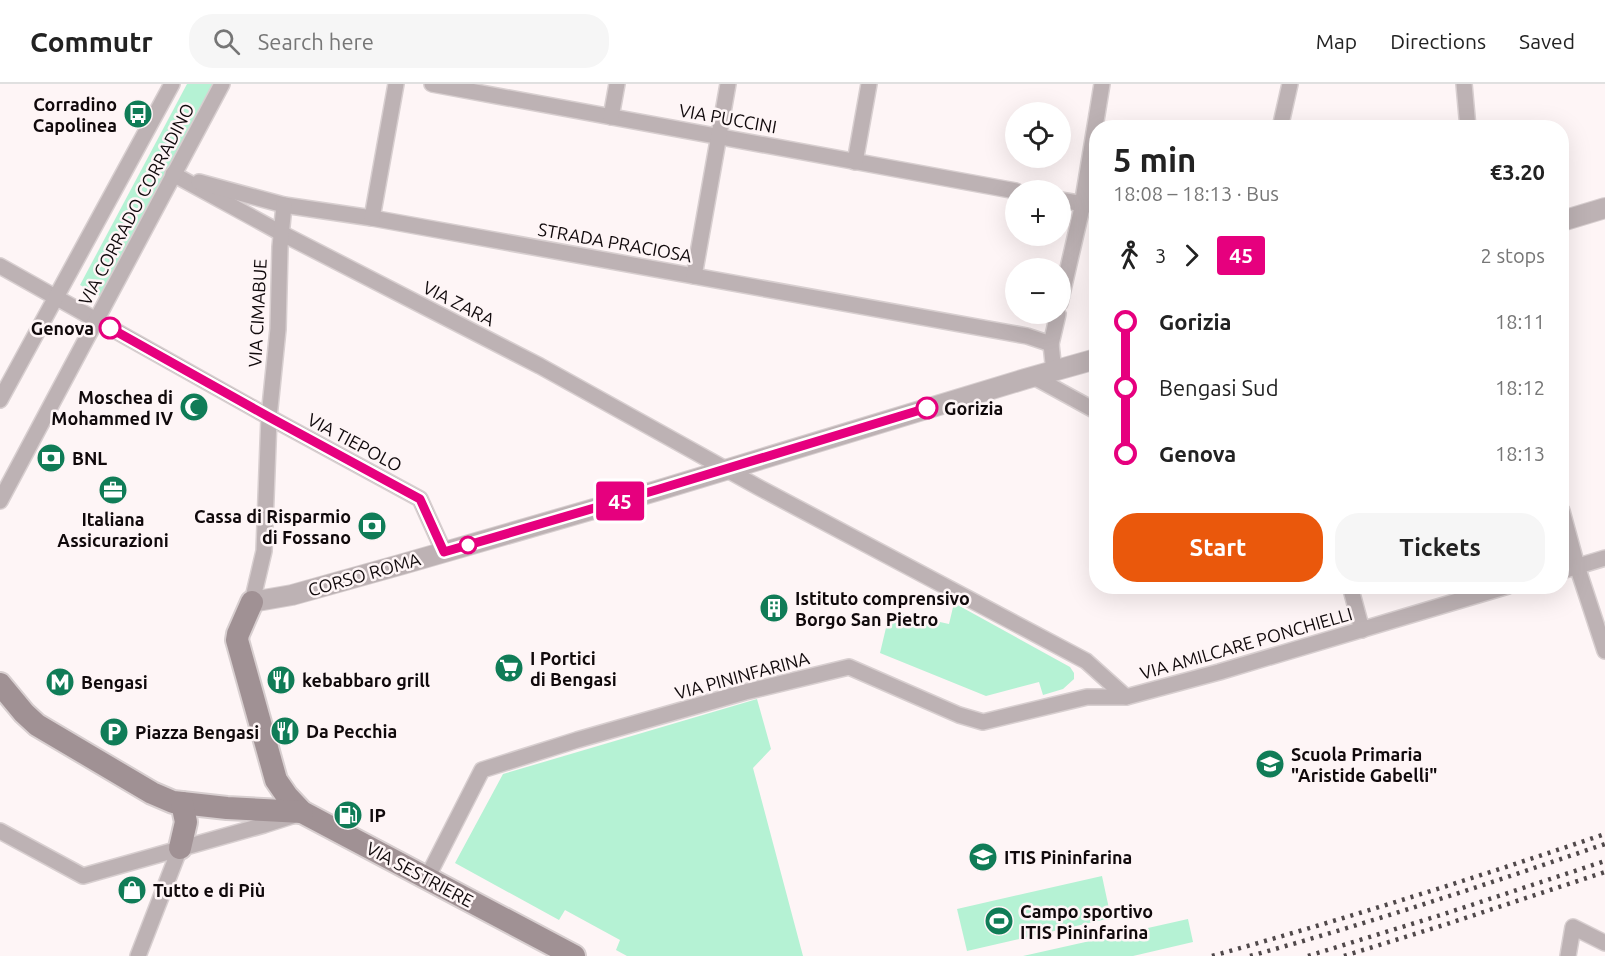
<!DOCTYPE html>
<html lang="en">
<head>
<meta charset="utf-8">
<style>
  :root { --surface:#fff; --page:#f6f6f6; --text:#222; --muted:#767676; --line:#e0e0e0; --accent:#ea580c }
  body { margin:0; font-family:Ubuntu,sans-serif; background:var(--page); color:var(--text); height:100vh; display:flex; flex-direction:column; font-size:22px; white-space:nowrap }
  * { box-sizing:border-box; margin:0 }
  p { font-size:20px; color:var(--muted) }
  .icon { flex:none; width:33px; height:33px; fill:none; stroke:currentColor; stroke-width:2; stroke-linecap:round; stroke-linejoin:round }
  .map { position:relative; flex:1; overflow:hidden }
  .drawer { position:absolute; left:1089px; top:36px; width:480px; height:474px; display:flex; flex-direction:column; background:var(--surface); border-radius:24px; box-shadow:0 6px 24px #0002 }
  .drawer>* { flex:none }
  .badge { padding:0 12px; border-radius:4px; font-size:21px; line-height:39px }
  .tools { position:absolute; left:1005px; top:18px; display:grid; gap:12px }
  .tools a { display:grid; place-items:center; width:66px; height:66px; border-radius:50%; background:var(--surface); box-shadow:0 6px 24px #0002; font-size:30px }
  .map>.badge { position:absolute; translate:-50% -50%; box-shadow:0 0 0 3px #fff }
  .legs { display:flex; align-items:center; gap:9px; height:66px; padding:0 24px; font-size:20px }
  .legs p { margin-inline-start:auto }
  .overview { display:flex; align-items:center; justify-content:space-between; height:102px; padding:0 24px }
  h1 { font-size:33px; font-weight:600; line-height:45px }
  .cta { display:flex; gap:12px; margin-top:auto; padding:12px 24px }
  .cta a { flex:1; height:69px; border-radius:24px; background:var(--accent); color:#fff; font-size:24px; font-weight:600; line-height:69px; text-align:center }
  .cta a+a { background:var(--page); color:var(--text) }
  ul { padding:0 24px; list-style:none }
  li { display:flex; align-items:center; gap:21px; height:66px; font-size:22px }
  li i { display:grid; place-items:center; width:9px; height:100%; margin:0 8px; background:currentColor }
  li i::after { content:''; width:15px; height:15px; margin:-8px; border:4px solid; border-radius:50%; background:var(--surface) }
  li p { margin-inline-start:auto }
  li:first-child i { background:linear-gradient(#0000 50%,currentColor 0) }
  li:last-child i { background:linear-gradient(currentColor 50%,#0000 0) }
  header { display:flex; align-items:center; gap:36px; box-sizing:border-box; height:84px; padding:0 30px; background:var(--surface); border-bottom:2px solid var(--line) }
  header strong { font-size:28px }
  nav { display:flex; gap:33px; margin-inline-start:auto; font-size:21px }
  .search { width:420px; height:54px; background:var(--page); display:flex; align-items:center; gap:15px; box-sizing:border-box; padding:0 21px; border-radius:24px; color:var(--muted); font-size:22px }
  .map>svg:first-child { display:block }
</style>
</head>
<body>
<header>
<strong>Commutr</strong>
<div class="search"><svg class="icon" aria-label="search" viewBox="0 0 24 24"><circle cx="10" cy="10" r="6"/><path d="M15 15l6 6"/></svg>Search here</div>
<nav><a>Map</a><a>Directions</a><a>Saved</a></nav>
</header>
<div class="map">
<svg width="1605" height="872" viewBox="0 0 1605 872">
  <rect width="100%" height="100%" fill="#fef5f6"/>
  <!-- green -->
  <g fill="#b5f2d4">
    <polygon points="187,0 213,0 100,212 80,201"/>
    <polygon points="954,519 1070,583 1074,589 1074,595 1063,605 1043,611 1039,598 986,612 880,569 890,527 949,540"/>
    <polygon points="757,615 771,665 753,684 803,872 627,872 616,866 620,856 565,826 559,836 455,779 503,690"/>
    <polygon points="1102,792 1111,834 967,867 957,825"/>
    <polygon points="1188,835 1193,858 1133,872 1023,872"/>
  </g>
  <g fill="none" stroke-linecap="round" stroke-linejoin="round">
    <!-- minor casing -->
    <g stroke="#d8cfd0" stroke-width="18">
      <g id="minor">
        <polyline points="432,0 1016,107"/>
        <polyline points="1464,0 1468,44"/>
        <polyline points="611,33 617,0"/>
        <polyline points="1280,44 1290,0"/>
        <polyline points="855,78 869,0"/>
        <polyline points="173,90 281,149 540,282 758,403 1086,577 1126,613"/>
        <polyline points="199,98 284,121 372,134 1027,252 1051,260"/>
        <polyline points="1060,116 1096,122"/>
        <polyline points="372,134 396,0"/>
        <polyline points="0,182 269,333 420,415 444,468"/>
        <polyline points="694,192 728,0"/>
        <polyline points="1060,219 1081,128 1102,0"/>
        <polyline points="1054,288 1051,260 1058,230"/>
        <polyline points="1034,293 1096,327"/>
        <polyline points="0,316 172,0"/>
        <polyline points="0,417 222,0"/>
        <polyline points="1562,427 1577,482 1605,567"/>
        <polyline points="1562,487 1605,474"/>
        <polyline points="1350,502 1362,546"/>
        <polyline points="252,518 264,467 269,333 278,245 280,163 284,121"/>
        <polyline points="0,747 83,792 264,741 292,732"/>
        <polyline points="427,794 482,686 577,656 745,608 849,583 959,631 983,638 1087,613 1126,613 1219,588 1508,502"/>
        <polyline points="138,872 180,764"/>
        <polyline points="1568,872 1573,843 1605,859"/>
      </g>
    </g>
    <!-- tertiary casing -->
    <g stroke="#d8cfd0" stroke-width="22">
      <g id="tertiary">
        <polyline points="1562,137 1605,124"/>
        <polyline points="252,518 292,511 403,480 656,407 1025,295 1096,275"/>
      </g>
    </g>
    <!-- secondary casing -->
    <g stroke="#d8cfd0" stroke-width="26">
      <g id="secondary">
        <polyline points="252,518 238,550 237,556 276,696 287,712 302,728 574,872"/>
        <polyline points="0,600 24,629 37,641 152,709 173,718 227,724 302,728"/>
        <polyline points="180,764 186,738 182,719"/>
      </g>
    </g>
    <!-- minor -->
    <use href="#minor" stroke="#bdb2b4" stroke-width="15"/>
    <!-- tertiary -->
    <use href="#tertiary" stroke="#bdb2b4" stroke-width="20"/>
    <!-- secondary -->
    <use href="#secondary" stroke="#a09194" stroke-width="22"/>
    <!-- rail -->
    <g stroke="#50484a" stroke-width="4.5" stroke-dasharray="3 6" stroke-linecap="butt">
      <path d="M1212,872C1345,835 1475,794 1605,750"/>
      <path d="M1250,872C1370,839 1488,800 1605,760"/>
      <polyline points="1308,872 1444,830 1605,777"/>
      <polyline points="1344,872 1447,840 1605,788"/>
    </g>
  </g>
  <g fill="none" stroke-linecap="round" stroke-linejoin="round">
    <!-- line-1 casing -->
    <g stroke="#fff" stroke-width="14">
      <polyline id="line-1" points="110,244 269,333 420,415 444,468 656,406 927,324"/>
    </g>
    <!-- line-1 -->
    <use href="#line-1" stroke="#e6007e" stroke-width="9"/>
  </g>
  <!-- icons -->
  <defs>
    <g id="bus-disc" transform="scale(1.5)"><circle r="9.5" fill="#107c57" stroke="#fef5f6"/><path d="M-5-6H5V4H4V6H2V4H-2V6H-4V4H-5ZM-3.5-4V0h7V-4ZM-3.5 1.2v1.5H-2V1.2ZM2 1.2v1.5H3.5V1.2Z" fill="#fff"/></g>
    <g id="mosque-disc" transform="scale(1.5)"><circle r="9.5" fill="#107c57" stroke="#fef5f6"/><path d="M3.5-4.9A6 6 0 1 0 3.5 4.9A5 5 0 1 1 3.5-4.9Z" fill="#fff"/></g>
    <g id="bank-disc" transform="scale(1.5)"><circle r="9.5" fill="#107c57" stroke="#fef5f6"/><path d="M-6-4H6V4H-6ZM0-2.3a2.3 2.3 0 1 0 0 4.6a2.3 2.3 0 1 0 0-4.6Z" fill="#fff"/></g>
    <g id="office-disc" transform="scale(1.5)"><circle r="9.5" fill="#107c57" stroke="#fef5f6"/><path d="M-6-3h4V-5.5h4V-3h4V5H-6ZM-1-4.5V-3h2v-1.5ZM-6 0V1H6V0Z" fill="#fff"/></g>
    <g id="building-disc" transform="scale(1.5)"><circle r="9.5" fill="#107c57" stroke="#fef5f6"/><path d="M-4-6H4V6H1V3H-1V6H-4ZM-2.5-4.3h1.7v1.8h-1.7ZM.8-4.3h1.7v1.8H.8ZM-2.5-1h1.7V.8h-1.7ZM.8-1h1.7V.8H.8Z" fill="#fff"/></g>
    <g id="supermarket-disc" transform="scale(1.5)"><circle r="9.5" fill="#107c57" stroke="#fef5f6"/><path d="M-6-5.5h2.5l.6 2H6L4.5 2H-2.5L-4.4-4H-6ZM-1.5 3.2a1.3 1.3 0 1 0 .1 0ZM3 3.2a1.3 1.3 0 1 0 .1 0Z" fill="#fff"/></g>
    <g id="restaurant-disc" transform="scale(1.5)"><circle r="9.5" fill="#107c57" stroke="#fef5f6"/><path d="M-5-6h1v4h1v-4h1v4h1v-4h1v5L-1.5 .5V6h-2V.5L-5-1ZM5-6V6H3V1.5H1.5Q1.5-4 5-6Z" fill="#fff"/></g>
    <g id="metro-disc" transform="scale(1.5)"><circle r="9.5" fill="#107c57" stroke="#fef5f6"/><path d="M-5.5 5V-5H-3L0 0L3-5H5.5V5H3V-.5L0 4L-3-.5V5Z" fill="#fff"/></g>
    <g id="parking-disc" transform="scale(1.5)"><circle r="9.5" fill="#107c57" stroke="#fef5f6"/><path d="M-3.5-5.5H1a3.5 3.5 0 0 1 0 7H-1V5.5H-3.5ZM-1-3.4V-.6H.8a1.4 1.4 0 0 0 0-2.8Z" fill="#fff"/></g>
    <g id="school-disc" transform="scale(1.5)"><circle r="9.5" fill="#107c57" stroke="#fef5f6"/><path d="M0-5L7-2L0 1L-7-2ZM-4 1L0 2.5L4 1V4Q0 6-4 4Z" fill="#fff"/></g>
    <g id="fuel-disc" transform="scale(1.5)"><circle r="9.5" fill="#107c57" stroke="#fef5f6"/><path d="M-5.5-6h7V0h2V4h1.3V-2.5L3-4.5l.8-.8L6-3V5H2.5V1h-1V6h-7ZM-4.2-4.7v3.2H.2V-4.7Z" fill="#fff"/></g>
    <g id="shop-disc" transform="scale(1.5)"><circle r="9.5" fill="#107c57" stroke="#fef5f6"/><path d="M-5-2.5h2.3a2.7 3.5 0 0 1 5.4 0H5L5.5 6h-11ZM-1.5-2.5h3a1.5 2.3 0 0 0-3 0Z" fill="#fff"/></g>
    <g id="stadium-disc" transform="scale(1.5)"><circle r="9.5" fill="#107c57" stroke="#fef5f6"/><path d="M0-5a6.5 5 0 1 0 0 10a6.5 5 0 1 0 0-10ZM-3.5-1.8h7v3.6h-7Z" fill="#fff"/></g>
  </defs>
  <g fill-rule="evenodd">
    <use href="#bus-disc" x="138" y="30"/>
    <use href="#mosque-disc" x="194" y="323"/>
    <use href="#bank-disc" x="51" y="374"/>
    <use href="#office-disc" x="113" y="406"/>
    <use href="#bank-disc" x="372" y="442"/>
    <use href="#building-disc" x="774" y="524"/>
    <use href="#supermarket-disc" x="509" y="584"/>
    <use href="#restaurant-disc" x="281" y="596"/>
    <use href="#metro-disc" x="60" y="598"/>
    <use href="#restaurant-disc" x="285" y="647"/>
    <use href="#parking-disc" x="114" y="648"/>
    <use href="#school-disc" x="1270" y="680"/>
    <use href="#fuel-disc" x="348" y="731"/>
    <use href="#school-disc" x="983" y="773"/>
    <use href="#shop-disc" x="132" y="806"/>
    <use href="#stadium-disc" x="999" y="837"/>
  </g>
  <!-- markers -->
  <g fill="#fff" stroke="#e6007e" stroke-width="3">
    <circle cx="110" cy="244" r="10"/>
    <circle cx="927" cy="324" r="10"/>
    <circle cx="468" cy="461" r="8"/>
  </g>
  <g text-anchor="middle" dominant-baseline="central" stroke-width="5" stroke-linejoin="round" paint-order="stroke">
    <!-- poi labels -->
    <g font-size="18" font-weight="bold" fill="#10090b" stroke="#fef5f6" text-anchor="start">
      <text x="117" y="20" text-anchor="end">Corradino<tspan x="117" dy="21">Capolinea</tspan></text>
      <text x="173" y="313" text-anchor="end">Moschea di<tspan x="173" dy="21">Mohammed IV</tspan></text>
      <text x="72" y="374">BNL</text>
      <text x="351" y="432" text-anchor="end">Cassa di Risparmio<tspan x="351" dy="21">di Fossano</tspan></text>
      <text x="113" y="435" text-anchor="middle">Italiana<tspan x="113" dy="21">Assicurazioni</tspan></text>
      <text x="795" y="514">Istituto comprensivo<tspan x="795" dy="21">Borgo San Pietro</tspan></text>
      <text x="530" y="574">I Portici<tspan x="530" dy="21">di Bengasi</tspan></text>
      <text x="302" y="596">kebabbaro grill</text>
      <text x="81" y="598">Bengasi</text>
      <text x="306" y="647">Da Pecchia</text>
      <text x="135" y="648">Piazza Bengasi</text>
      <text x="1291" y="670">Scuola Primaria<tspan x="1291" dy="21">"Aristide Gabelli"</tspan></text>
      <text x="369" y="731">IP</text>
      <text x="1004" y="773">ITIS Pininfarina</text>
      <text x="153" y="806">Tutto e di Più</text>
      <text x="1020" y="827">Campo sportivo<tspan x="1020" dy="21">ITIS Pininfarina</tspan></text>
    </g>
    <!-- street labels -->
    <g font-size="18" fill="#10090b" stroke="#fef5f6">
      <text transform="translate(728 34) rotate(10)">VIA PUCCINI</text>
      <text transform="translate(136 120) rotate(-62)">VIA CORRADO CORRADINO</text>
      <text transform="translate(615 158) rotate(10)">STRADA PRACIOSA</text>
      <text transform="translate(459 219) rotate(27)">VIA ZARA</text>
      <text transform="translate(257 229) rotate(-87)">VIA CIMABUE</text>
      <text transform="translate(355 358) rotate(28)">VIA TIEPOLO</text>
      <text transform="translate(364 490) rotate(-16)">CORSO ROMA</text>
      <text transform="translate(1246 559) rotate(-16)">VIA AMILCARE PONCHIELLI</text>
      <text transform="translate(742 591) rotate(-15)">VIA PININFARINA</text>
      <text transform="translate(420 790) rotate(28)">VIA SESTRIERE</text>
    </g>
    <!-- stop labels -->
    <g font-size="18" font-weight="bold" fill="#10090b" stroke="#fef5f6" text-anchor="end">
      <text x="94" y="244">Genova</text>
      <text x="944" y="324" text-anchor="start">Gorizia</text>
    </g>
  </g>
</svg>
<div class="tools">
<a><svg class="icon" aria-label="locate" viewBox="0 0 24 24"><circle cx="12" cy="12" r="6"/><path d="M12 2v4M12 18v4M2 12h4M18 12h4"/></svg></a>
<a>+</a>
<a>−</a>
</div>
<b class="badge" style="left:620px;top:417px;background:#e6007e;color:#fff">45</b>
<section class="drawer">
<div class="overview"><div><h1>5 min</h1><p>18:08 – 18:13 · Bus</p></div><b>€3.20</b></div>
<div class="legs"><svg class="icon" aria-label="walk" viewBox="0 0 24 24"><circle cx="13" cy="4" r="2"/><path d="M13 8l-2 6 4 7M11 14l-3 7M7 12l3-4h3l4 4"/></svg>3<svg class="icon" aria-label="forward" viewBox="0 0 24 24"><path d="M9 5l7 7-7 7"/></svg><b class="badge" style="background:#e6007e;color:#fff">45</b><p>2 stops</p></div>
<ul>
<li><i style="color:#e6007e"></i><b>Gorizia</b><p>18:11</p></li>
<li><i style="color:#e6007e"></i><span>Bengasi Sud</span><p>18:12</p></li>
<li><i style="color:#e6007e"></i><b>Genova</b><p>18:13</p></li>
</ul>
<div class="cta"><a>Start</a><a>Tickets</a></div>
</section>
</div>
</body>
</html>
